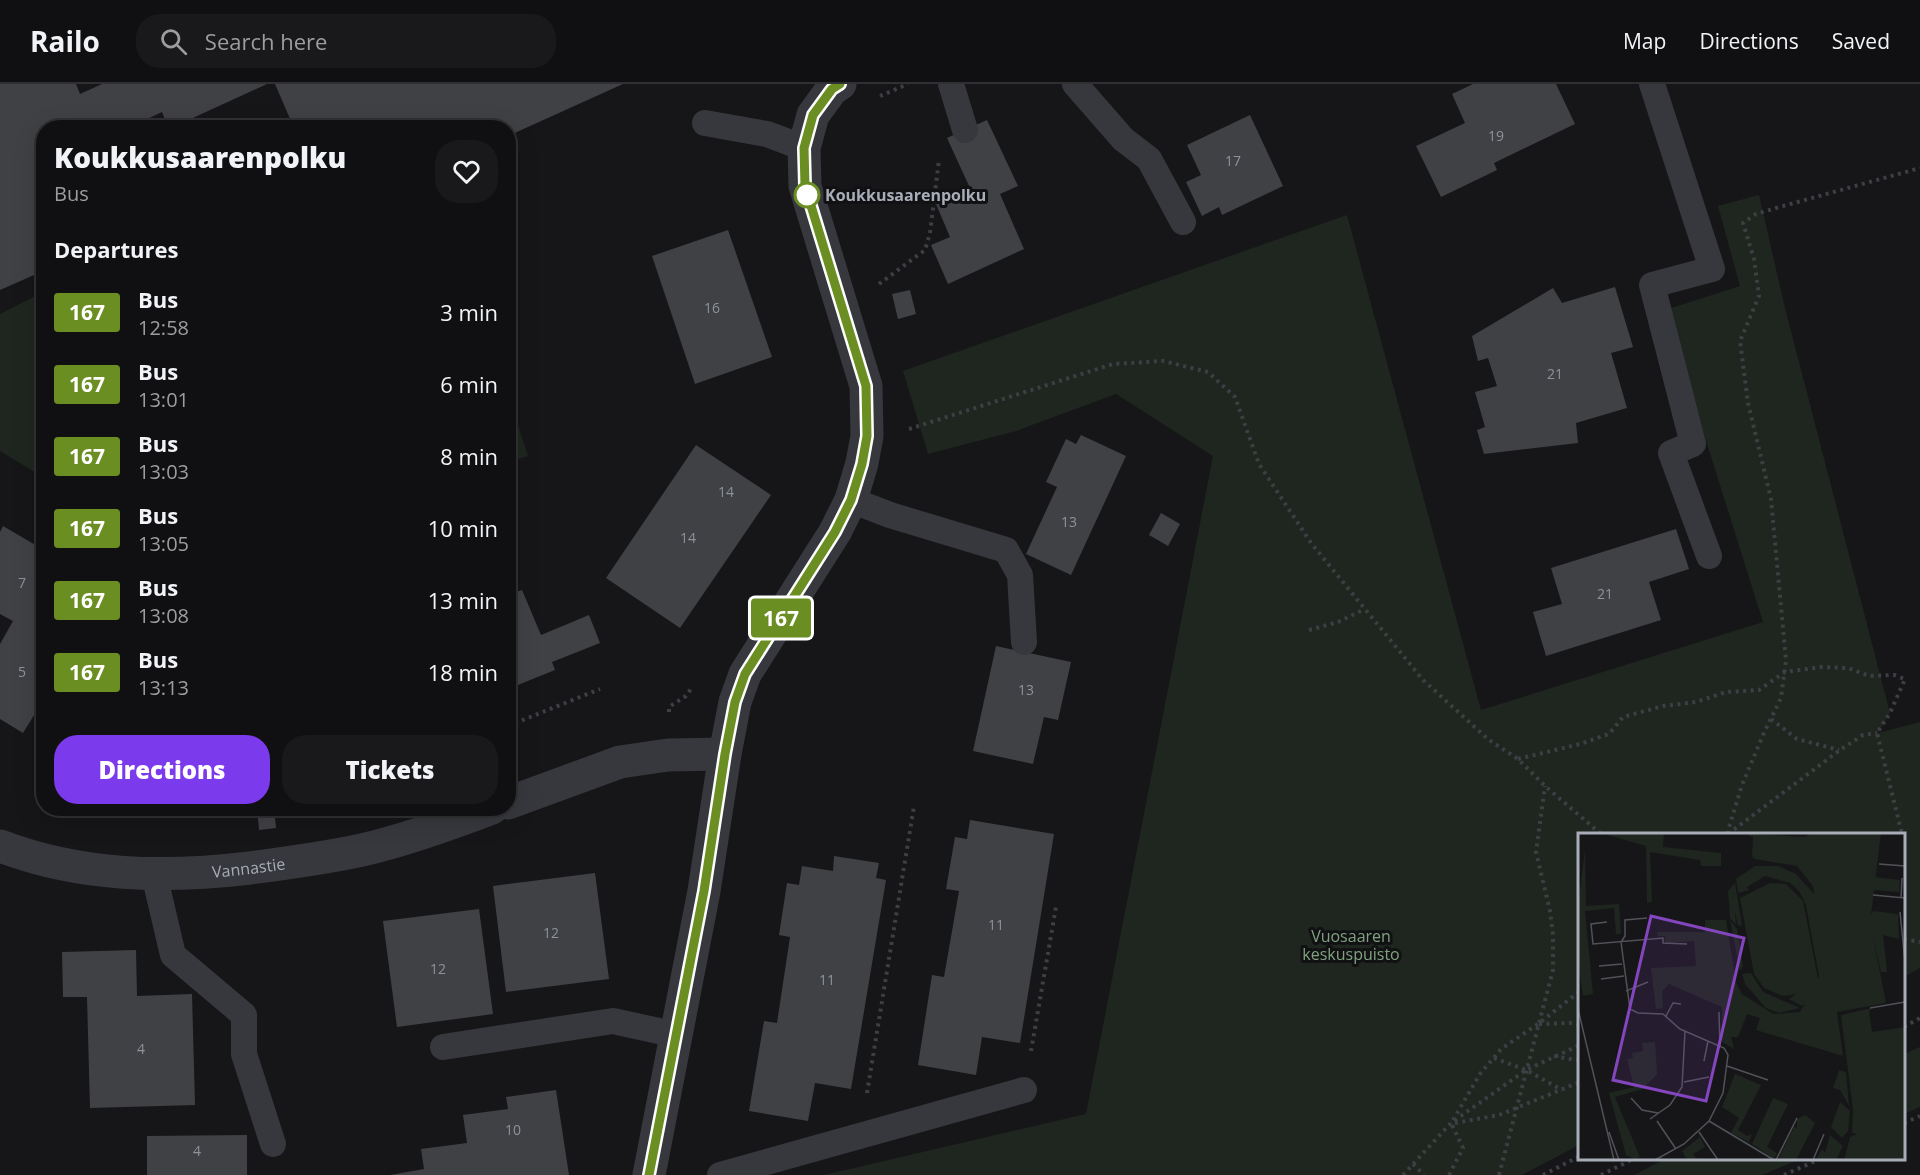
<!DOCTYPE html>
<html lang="en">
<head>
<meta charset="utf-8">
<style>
  :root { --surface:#101012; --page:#19191b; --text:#f1f3f6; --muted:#9c9d9f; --line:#303032; --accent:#7c3aed }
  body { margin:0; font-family:"Open Sans",sans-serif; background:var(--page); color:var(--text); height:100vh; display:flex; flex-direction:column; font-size:22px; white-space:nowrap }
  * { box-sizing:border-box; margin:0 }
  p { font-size:20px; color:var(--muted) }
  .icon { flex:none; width:33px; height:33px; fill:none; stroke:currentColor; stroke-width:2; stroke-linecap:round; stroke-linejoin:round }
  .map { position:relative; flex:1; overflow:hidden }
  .panel { position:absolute; left:36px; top:36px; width:480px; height:696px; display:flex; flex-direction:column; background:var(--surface); border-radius:24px; box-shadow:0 6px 24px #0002,0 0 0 2px var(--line) }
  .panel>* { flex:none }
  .badge { padding:0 12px; border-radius:4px; font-size:21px; line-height:39px }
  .map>.badge { position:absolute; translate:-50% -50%; box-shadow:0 0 0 3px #fff }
  h2 { padding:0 18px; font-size:22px; line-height:54px }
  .round { display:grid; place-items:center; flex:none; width:63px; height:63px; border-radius:24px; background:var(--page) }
  .head { display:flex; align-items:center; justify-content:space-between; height:102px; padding:0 18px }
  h1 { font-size:28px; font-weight:800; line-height:45px }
  .action { display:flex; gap:12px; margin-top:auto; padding:12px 18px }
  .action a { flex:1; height:69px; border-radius:24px; background:var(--accent); color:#fff; font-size:24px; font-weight:800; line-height:69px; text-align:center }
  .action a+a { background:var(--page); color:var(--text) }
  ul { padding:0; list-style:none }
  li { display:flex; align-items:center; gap:18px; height:72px; padding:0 18px }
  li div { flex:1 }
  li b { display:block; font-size:22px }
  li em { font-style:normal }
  li .badge { min-width:66px; font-weight:700; text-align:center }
  header { display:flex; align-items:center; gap:36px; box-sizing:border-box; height:84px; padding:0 30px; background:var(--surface); border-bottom:2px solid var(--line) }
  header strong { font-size:28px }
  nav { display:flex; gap:33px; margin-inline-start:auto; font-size:21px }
  .search { width:420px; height:54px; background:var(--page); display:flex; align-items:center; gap:15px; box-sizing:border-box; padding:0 21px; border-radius:24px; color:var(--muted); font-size:22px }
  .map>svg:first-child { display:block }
</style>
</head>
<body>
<header>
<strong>Railo</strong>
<div class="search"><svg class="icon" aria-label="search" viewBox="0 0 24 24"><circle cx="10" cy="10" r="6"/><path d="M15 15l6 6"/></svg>Search here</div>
<nav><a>Map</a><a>Directions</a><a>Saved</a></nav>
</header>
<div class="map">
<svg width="1920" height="1091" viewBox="0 0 1920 1091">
  <rect width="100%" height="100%" fill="#161618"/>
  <!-- green -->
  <g fill="#1e261f">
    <polygon points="1759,111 1785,224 1890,629 1878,649 1920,638 1920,884 1904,893 1904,750 1580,750 1579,1061 1522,1091 824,1091 1086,1030 1213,372 1116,310 1016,347 928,370 903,287 1347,131 1481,626 1763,538 1665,226 1740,202 1718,122"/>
    <polygon points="43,208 43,393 0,367 0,230"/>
    <polygon points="509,313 528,372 509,378 508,378"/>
    <polygon points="1920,963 1920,1023 1904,1030 1904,970"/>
    <polygon points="1665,1075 1665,1074 1800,1075 1762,1091 1634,1091"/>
  </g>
  <!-- building -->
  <g fill="#404145">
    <polygon points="0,0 76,0 80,10 102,0 267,0 171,44 168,44 162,28 128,44 44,44 44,193 41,188 0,206"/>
    <polygon points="275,0 623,0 508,52 508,44 294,44"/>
    <polygon points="1473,0 1556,0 1575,40 1494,79 1497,86 1441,113 1416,62 1465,39 1452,10"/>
    <polygon points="1250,31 1283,102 1222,131 1219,123 1202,132 1186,98 1201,91 1187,61"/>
    <polygon points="987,36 1018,102 1000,110 1024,165 948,200 931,161 950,153 936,120 970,104 947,54"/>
    <polygon points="728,146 772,273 695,300 652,172"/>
    <polygon points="1615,203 1633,263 1611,269 1627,324 1576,339 1578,359 1484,370 1477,346 1485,343 1475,308 1497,302 1488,274 1478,277 1472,252 1553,204 1562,219"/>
    <polygon points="910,206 916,230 898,235 892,210"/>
    <polygon points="1081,351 1126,372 1071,491 1026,470 1057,403 1046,398 1066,355 1076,360"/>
    <polygon points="696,361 771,411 680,544 606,494"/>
    <polygon points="1161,429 1180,440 1168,462 1149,451"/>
    <polygon points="3,442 44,466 44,539 40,545 44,547 44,615 23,649 0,635 0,560 13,537 0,530 0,448"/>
    <polygon points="1676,445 1689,485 1649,498 1661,536 1546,572 1533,528 1562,520 1551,484"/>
    <polygon points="522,506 541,551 589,531 600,559 552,578 555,586 508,605 508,511"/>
    <polygon points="996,562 1071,578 1058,636 1044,633 1033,680 973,667"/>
    <polygon points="257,724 274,724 276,744 259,746"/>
    <polygon points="970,736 1054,750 1020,959 982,953 976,991 918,981 932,891 944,893 959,807 946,805 955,753 967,755"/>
    <polygon points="834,772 879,779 876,794 886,796 851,1005 815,999 808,1037 749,1027 764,937 777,939 790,853 779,851 787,799 799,801 802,782 833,787"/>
    <polygon points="595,789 609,895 506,908 493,802"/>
    <polygon points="479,825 493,930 397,943 383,837"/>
    <polygon points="136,866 137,912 192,910 195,1021 90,1024 87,913 63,913 62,868"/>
    <polygon points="556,1006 569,1091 390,1091 424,1085 421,1065 467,1059 463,1031 508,1025 506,1013"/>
    <polygon points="247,1051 247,1091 147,1091 147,1052"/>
  </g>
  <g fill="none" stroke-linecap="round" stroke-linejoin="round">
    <!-- path -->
    <g stroke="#3d3f44" stroke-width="4" stroke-dasharray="3 4.5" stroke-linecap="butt">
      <polyline points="880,12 908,0"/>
      <polyline points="879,200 925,166 930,149 939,76"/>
      <polyline points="909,345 1113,280 1163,277 1208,288 1235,313 1259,380 1311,459 1423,596 1489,656 1518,675 1545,702 1601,750"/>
      <polyline points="1309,546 1338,538 1365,525"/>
      <polyline points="669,628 669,623 686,612 693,602"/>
      <polyline points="1771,635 1797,655 1839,666"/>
      <polyline points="508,642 600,605"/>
      <polyline points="1518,675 1580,660 1609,650 1623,633 1663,622 1696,618 1726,608 1759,606 1785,588 1822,583 1848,584 1869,592 1894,591 1905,595 1890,629 1877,649 1902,750"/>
      <polyline points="1727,750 1742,701 1763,651 1781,614 1786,576 1771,415 1748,319 1740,257 1759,212 1754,175 1743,139 1756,130 1776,124 1920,84"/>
      <polyline points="1728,750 1840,666 1863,651 1877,649"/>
      <polyline points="1904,757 1904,765"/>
      <polyline points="1904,855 1920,858"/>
      <polyline points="1539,940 1570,939 1580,941"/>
      <polyline points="1904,943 1920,934"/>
      <polyline points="1031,967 1056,823"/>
      <polyline points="1554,972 1580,977"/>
      <polyline points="1494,974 1526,986 1562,1006"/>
      <polyline points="867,1009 914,722"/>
      <polyline points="1453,1036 1480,990 1501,965 1538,940 1580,907"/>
      <polyline points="1455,1039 1499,1031 1580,998"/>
      <polyline points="1904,1039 1920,1032"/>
      <polyline points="1413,1080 1424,1091"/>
      <polyline points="1403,1091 1451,1039 1526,986 1580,961"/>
      <polyline points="1449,1091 1463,1064 1451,1039"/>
      <polyline points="1499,1091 1553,886 1553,851 1550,827 1536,768 1545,702"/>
      <polyline points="1543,1091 1580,1072"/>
      <polyline points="1601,1091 1635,1074"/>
      <polyline points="1784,1091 1822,1074"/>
    </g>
    <!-- service -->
    <g stroke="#37383d" stroke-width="26">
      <polyline points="951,0 965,46"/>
      <polyline points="1075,0 1123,55 1149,75 1183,138"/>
      <polyline points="1652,0 1712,185 1652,201 1693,360 1671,369 1709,472"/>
      <polyline points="705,39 767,50 804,64"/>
      <polyline points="851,416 890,431 1006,466 1020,491 1024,558"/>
      <polyline points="154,790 173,871 244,931 244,970 273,1060"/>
      <polyline points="443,963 613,937 677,951"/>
      <polyline points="720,1091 1024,1006"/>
    </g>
    <!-- minor -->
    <g stroke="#37383d" stroke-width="33">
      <polyline points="508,719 620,678 668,671 725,670"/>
      <path id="s1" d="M0,762C81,793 165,794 250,784C288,779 325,774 362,766C406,756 450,740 492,724"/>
      <polyline points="649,1091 704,807 725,670 735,618 745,590 835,448 851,416 862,379 867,352 866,302 805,102 804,64 813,31 832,5 840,0"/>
    </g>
  </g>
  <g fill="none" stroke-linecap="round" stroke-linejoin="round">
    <!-- line casing -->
    <g stroke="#fff" stroke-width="14">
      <polyline id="line" points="649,1091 704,807 725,670 735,618 745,590 835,448 851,416 862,380 867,352 866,302 805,102 804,64 813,31 832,5 840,0"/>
    </g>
    <!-- line -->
    <use href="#line" stroke="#6b8e23" stroke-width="9"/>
  </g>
  <!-- markers -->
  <circle fill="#fff" stroke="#6b8e23" stroke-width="3" cx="807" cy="111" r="12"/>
  <g text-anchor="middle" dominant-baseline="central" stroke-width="6" stroke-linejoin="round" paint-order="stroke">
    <!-- number labels -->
    <g font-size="14" fill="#8e929b">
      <text x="1496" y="51">19</text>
      <text x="1233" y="76">17</text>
      <text x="712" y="223">16</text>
      <text x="1555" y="289">21</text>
      <text x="726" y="407">14</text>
      <text x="1069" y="437">13</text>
      <text x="688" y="453">14</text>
      <text x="22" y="498">7</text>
      <text x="1605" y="509">21</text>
      <text x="22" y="587">5</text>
      <text x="1026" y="605">13</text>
      <text x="996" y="840">11</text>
      <text x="551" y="848">12</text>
      <text x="438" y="884">12</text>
      <text x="827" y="895">11</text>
      <text x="141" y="964">4</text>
      <text x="513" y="1045">10</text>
      <text x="197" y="1066">4</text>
    </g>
    <!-- stop labels -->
    <g font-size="16" font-weight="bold" fill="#a8adb8" stroke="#111113" text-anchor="start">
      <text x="825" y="111">Koukkusaarenpolku</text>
    </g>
    <!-- street labels -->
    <g font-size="16" fill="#a8adb8" stroke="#111113">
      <text stroke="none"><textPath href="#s1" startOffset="252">Vannastie</textPath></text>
    </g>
    <!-- park labels -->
    <g font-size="16" fill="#7fa381" stroke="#111113">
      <text x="1351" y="852">Vuosaaren<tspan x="1351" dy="18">keskuspuisto</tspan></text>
    </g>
  </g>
  <!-- overview -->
  <g transform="translate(1578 749)">
    <rect width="327" height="327" fill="#161618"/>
    <path d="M23,0H86L85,14L143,20V33H123L122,27L72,19L74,69L69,70L68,13ZM165,0L227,4L233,0H303L293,82L295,78L320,81L321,106L305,102L309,139H303L294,98L308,170L259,179L265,223L178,197L182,185L169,181L160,204H153L156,216L144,209V174L91,151L84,158L85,175L78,176L73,135L118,133L116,108L87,110V103H80L79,99H127V87H148L158,149L164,161L195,181L222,179L227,171L224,173L211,166L238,148L219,161L205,163L186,155L176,141L162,65L192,50L208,51L225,68L240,146L241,143L228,72L221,58L212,50L187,43L169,54L171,57L160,60L158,46L177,33H200L218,41L236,61L235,53L219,33L177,26L174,23L175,4ZM7,16L8,73L41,71L43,101H38L36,75L7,78L15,161L5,163L0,130V75ZM297,44L322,47L321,59L296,57ZM157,50L164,92L160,93L157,78L158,92L152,85L150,58ZM152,87L159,96L165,133L162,138ZM173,140L185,159L222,175L201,180L188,175L167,151L164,141ZM294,175L291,178L294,199L327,194V327H266L272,304L279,301L274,300L275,277L263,182ZM77,209L79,241L65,256L37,264L62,324L57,326L48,322L31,260L56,254L49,226L55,225L54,220L65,218L64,210ZM261,237L268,239L271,273L262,257L255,255ZM157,241L183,252L160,297L169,303L174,301L171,309L153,300L161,285L144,274ZM195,265L210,271L189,314L199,320L196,326L174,311ZM262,269L272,278L270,298L264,305L253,294ZM227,282L237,290L218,327H200L216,294L219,295V286ZM252,302L265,313L258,327H238L244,316L247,320ZM122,304L127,314L115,321L120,327H109L104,318Z" fill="#1e261f"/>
    <path fill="none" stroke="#505258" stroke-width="1.5" d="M301,31L327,33M295,62L327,65M323,65L324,45M322,79L327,129M69,85L47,87V103L43,109L52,176L60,180L85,181L102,196L146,215L150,222L145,260L131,288L106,311L77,327M29,89L13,91L15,111L85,105V110L109,111M21,133L44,131M23,146L46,143M48,158L70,149M292,175L327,169M0,176L36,327M141,179L142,213M88,183L95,170L103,171M126,228L130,208M149,233L190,247M106,249L131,244M53,265L64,277L80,280M72,286L92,272L104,254L107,198M79,288L98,316M131,288L196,327M31,299L41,327M121,299L140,327M198,327L219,285M235,327L246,301"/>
    <path fill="#8446be" fill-opacity="0.15" stroke="#8446be" stroke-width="3" d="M73,83L166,105L128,268L35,247Z"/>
    <rect width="327" height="327" fill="none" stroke="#a8adb8" stroke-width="3"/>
  </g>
</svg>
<b class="badge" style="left:781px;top:534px;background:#6b8e23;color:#fff">167</b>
<section class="panel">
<div class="head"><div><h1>Koukkusaarenpolku</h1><p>Bus</p></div><a class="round"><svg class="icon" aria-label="heart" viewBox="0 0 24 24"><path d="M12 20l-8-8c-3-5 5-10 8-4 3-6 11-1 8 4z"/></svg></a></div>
<h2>Departures</h2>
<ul>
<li><span class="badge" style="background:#6b8e23;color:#fff">167</span><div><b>Bus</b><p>12:58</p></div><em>3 min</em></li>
<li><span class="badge" style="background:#6b8e23;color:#fff">167</span><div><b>Bus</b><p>13:01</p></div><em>6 min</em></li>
<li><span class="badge" style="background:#6b8e23;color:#fff">167</span><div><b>Bus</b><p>13:03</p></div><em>8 min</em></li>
<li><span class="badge" style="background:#6b8e23;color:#fff">167</span><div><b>Bus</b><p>13:05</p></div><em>10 min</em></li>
<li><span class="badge" style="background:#6b8e23;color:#fff">167</span><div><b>Bus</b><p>13:08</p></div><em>13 min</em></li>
<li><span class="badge" style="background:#6b8e23;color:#fff">167</span><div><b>Bus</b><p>13:13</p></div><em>18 min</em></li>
</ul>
<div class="action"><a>Directions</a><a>Tickets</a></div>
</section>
</div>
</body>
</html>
